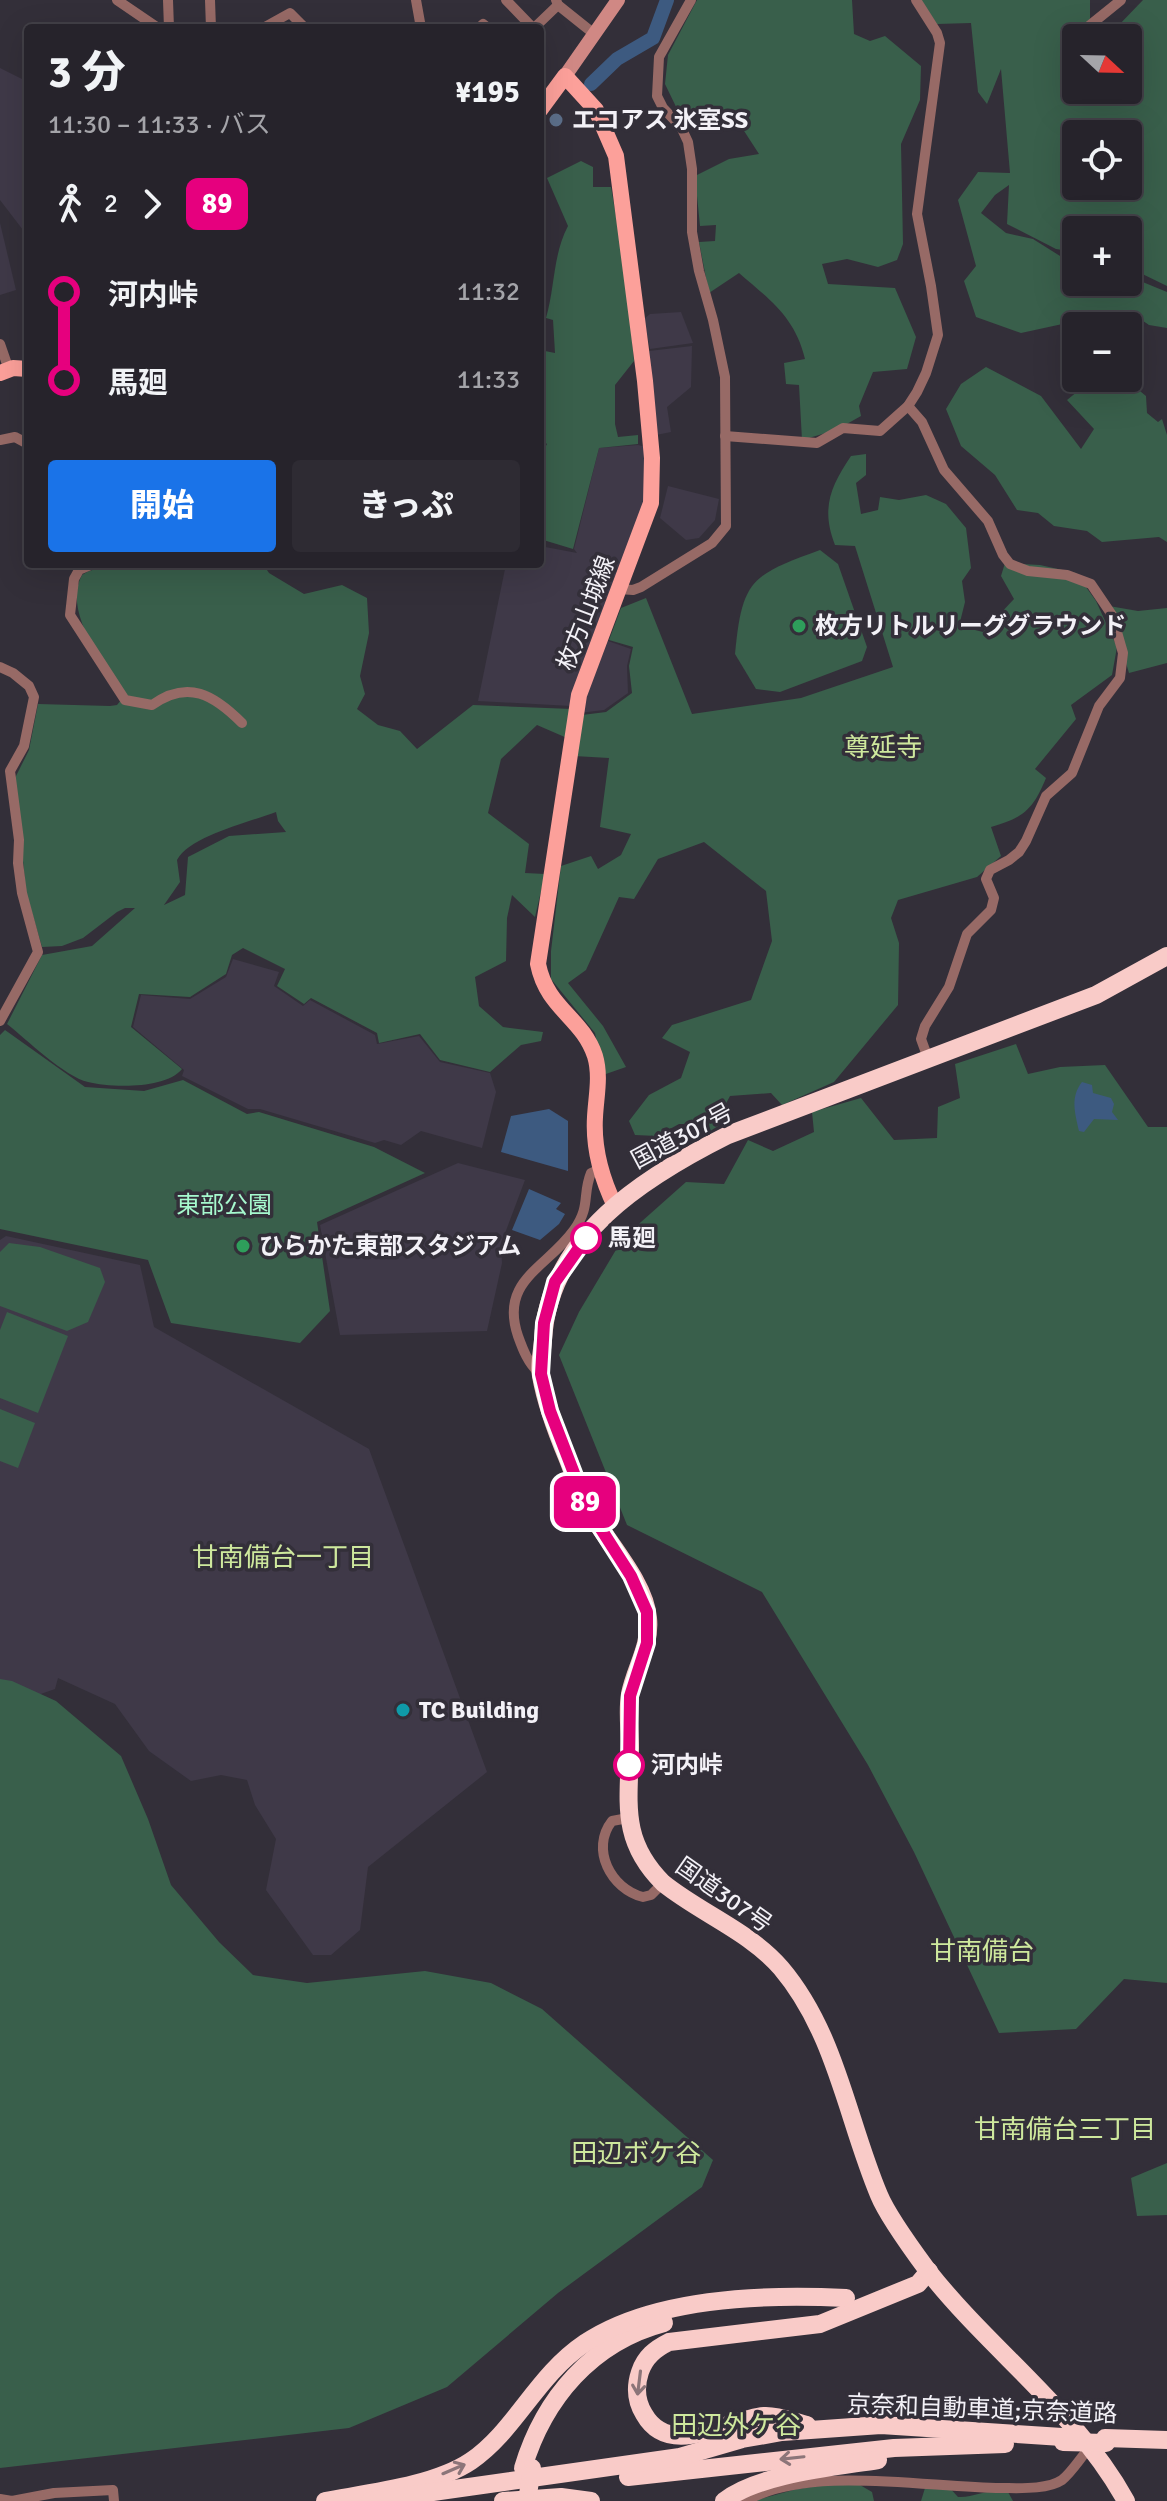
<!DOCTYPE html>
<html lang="ja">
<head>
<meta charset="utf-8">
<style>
  :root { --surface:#26232b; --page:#2e2b33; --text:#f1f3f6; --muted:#a4a4a9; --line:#424047; --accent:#1a73e8 }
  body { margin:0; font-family:Signika,"Noto Sans JP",sans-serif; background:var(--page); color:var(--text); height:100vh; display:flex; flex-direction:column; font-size:30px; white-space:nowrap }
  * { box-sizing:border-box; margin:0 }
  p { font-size:26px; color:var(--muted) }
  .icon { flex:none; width:44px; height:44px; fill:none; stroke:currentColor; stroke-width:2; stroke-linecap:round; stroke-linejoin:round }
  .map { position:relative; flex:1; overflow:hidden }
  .panel { position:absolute; left:24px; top:24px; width:520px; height:544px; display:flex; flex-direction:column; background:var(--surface); border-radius:8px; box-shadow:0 8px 32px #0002,0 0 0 2px var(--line) }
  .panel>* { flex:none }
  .badge { padding:0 16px; border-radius:12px; font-size:28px; line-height:52px }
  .needle { width:52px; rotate:112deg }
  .fabs { position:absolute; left:1062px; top:24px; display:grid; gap:16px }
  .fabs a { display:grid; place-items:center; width:80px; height:80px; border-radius:8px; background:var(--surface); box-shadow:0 8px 32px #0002,0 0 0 2px var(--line); font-size:40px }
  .map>.badge { position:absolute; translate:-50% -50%; box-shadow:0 0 0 4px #fff }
  .legs { display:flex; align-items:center; gap:12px; height:88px; padding:0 24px; font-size:26px }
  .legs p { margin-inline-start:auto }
  .headline { display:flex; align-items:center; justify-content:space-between; height:136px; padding:0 24px }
  h1 { font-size:44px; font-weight:800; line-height:60px }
  .primary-button { display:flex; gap:16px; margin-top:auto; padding:16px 24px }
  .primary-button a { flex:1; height:92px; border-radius:8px; background:var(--accent); color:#fff; font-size:32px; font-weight:800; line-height:92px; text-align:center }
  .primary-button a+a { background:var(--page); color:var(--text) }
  ul { padding:0 24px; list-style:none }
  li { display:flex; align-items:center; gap:28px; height:88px; font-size:30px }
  li i { display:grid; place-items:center; width:12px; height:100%; margin:0 10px; background:currentColor }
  li i::after { content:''; width:20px; height:20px; margin:-10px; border:6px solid; border-radius:50%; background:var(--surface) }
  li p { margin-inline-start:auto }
  li:first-child i { background:linear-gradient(#0000 50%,currentColor 0) }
  li:last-child i { background:linear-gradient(currentColor 50%,#0000 0) }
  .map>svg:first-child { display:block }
</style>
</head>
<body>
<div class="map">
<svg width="1167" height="2501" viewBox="0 0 1167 2501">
  <rect width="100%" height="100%" fill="#332f39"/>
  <!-- built -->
  <g fill="#3f3948">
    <polygon points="0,68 28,82 28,242 23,230 0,200"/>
    <polygon points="0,223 16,290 0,295"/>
    <polygon points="681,312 693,343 650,349 644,319 650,314"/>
    <polygon points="692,346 691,387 667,407 671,432 656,435 649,351"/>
    <polygon points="638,445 646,447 647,501 571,706 478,701 506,564 540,564 540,546 577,553 574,549 599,448"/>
    <polygon points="668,486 719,499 715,520 699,538 686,540 660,518"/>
    <polygon points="608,641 631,649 627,666 628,693 604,710 579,713"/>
    <polygon points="233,959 279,972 274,986 303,1006 310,1000 375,1035 377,1044 419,1036 440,1062 490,1073 496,1092 482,1148 421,1131 401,1145 384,1140 375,1143 260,1109 248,1109 182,1076 184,1070 133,1027 141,995 190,999 226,977"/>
    <polygon points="458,1163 525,1180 501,1244 502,1263 487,1331 340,1335 320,1225"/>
    <polygon points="6,1236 140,1265 154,1327 369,1449 487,1772 368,1867 360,1930 331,1955 313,1955 266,1890 276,1839 255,1805 247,1780 221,1775 191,1781 149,1751 115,1704 58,1678 55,1689 35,1696 0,1680 0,1240"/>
  </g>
  <!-- green -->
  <g fill="#395f4b" fill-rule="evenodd">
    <path d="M697,0H852L854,34L870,41L885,36L921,66L920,100L901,144L903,244L897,260L878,267L847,259L822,264L828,284L895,288L916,337L907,369L873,372L859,406L861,416L836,430L802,440L799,385L786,384L784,363L805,359C795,317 770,300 739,273L709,293L699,242L715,241L716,225L700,226L695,176L729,159L759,154L735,117L680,115L665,84L668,55Z"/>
    <path d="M921,0H1090V27L1116,28L1143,0H1167V286L1128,267V230H1076V252L1056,249L1007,224L1009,185L995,195L981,213L1006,233L1033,239L1076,266V282H1128V276L1167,292V328L1149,325L1127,310L1021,333L976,317L964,281L976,266L958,200L978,172L1010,173L1001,69L987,104L978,92L971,23L937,24ZM1076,38H1128V90H1076ZM1076,134H1128V186H1076Z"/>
    <path d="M581,161L593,167V187H611L626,276L634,361L615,385V424L618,437L638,435V444L599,448L573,549L540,539V457L547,444L540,438V350L555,353L553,320L546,318C555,287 553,254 568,226L547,178Z"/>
    <polygon points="1135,363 1135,387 1146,396 1147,413 1158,422 1162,419 1167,435 1167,542 1159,537 1102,542 1087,531 1054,526 1038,513 1017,510 995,475 961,446 946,409 961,384 986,367 1041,396 1081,449 1094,429 1067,400 1094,378 1128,378 1128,364"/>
    <path d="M866,454V475L856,483L861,514L878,510L880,497L899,500L926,495L946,504L966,528L971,568L962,581L965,602L959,626L983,632L1014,599L1001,576L1005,563L1040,565L1076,573L1096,601L1117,647L1112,675L1071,705L1076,719L1035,769L1046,778C1033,810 1023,818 991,827L1001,856L977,877L898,900L891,918L899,943L898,1005L834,1082L782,1105L771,1093L730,1096L721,1113L726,1121L707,1133L698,1124H679L657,1136L635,1135L629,1121L649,1095L681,1078L690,1052L662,1038L672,1025L751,1000L772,941L766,891L704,842L658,859L634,899L619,897L586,970L568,983L603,1026L626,1067L603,1075L595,1033L551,979V951L561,866L591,856L598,869L621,855L631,834L600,827L609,758L574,756L582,715L606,712L632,693L629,666L633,647L609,640L621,608L646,598L692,714L801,698L893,667L855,546L835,545C821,509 830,487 851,456Z"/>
    <path d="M820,550L838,564L867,647L862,661L780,692L756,689L735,654C742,580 751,575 820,550Z"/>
    <path d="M132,564H263L269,573L304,594L342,585L367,598L369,633L360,676L365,694L357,709L378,725L400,731L417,749L473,705L572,709L567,738L537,725L501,759L488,813L529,844L525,873L545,874L535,917L512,895L507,918L506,961L475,977L479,1006L503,1027L543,1032L541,1041L521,1045L490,1072L440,1060L420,1034L379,1043L377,1033L311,998L304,1004L277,986L285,969L243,948L232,955L226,974L190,997L139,994L131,1027L182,1069C166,1089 112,1088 88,1082C65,1077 26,1039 7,1024L42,955L92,946L135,908H125L117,912L83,938L62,946L42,947L26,892L15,778L29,750L38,704L110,706L117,705L126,694C104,666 62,611 82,575C98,564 115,570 132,564ZM276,812L278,821L286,832L229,836L188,857L185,895L164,905L180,882L177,860C190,836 250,822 276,812Z"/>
    <polygon points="1109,606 1138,611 1167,608 1167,663 1129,673"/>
    <polygon points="5,1030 85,1087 144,1091 183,1080 247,1114 259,1112 374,1147 425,1173 317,1222 330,1311 300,1343 171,1323 148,1260 0,1229 0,1035"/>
    <polygon points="1016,1044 1028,1074 1060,1067 1105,1065 1148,1127 1167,1127 1167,1983 1124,1979 1076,2029 999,2033 914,1852 868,1765 762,1592 627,1525 559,1355 579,1312 623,1238 686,1182 724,1184 748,1140 773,1151 814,1132 812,1112 861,1098 894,1140 937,1138 938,1107 960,1098 955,1064"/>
    <polygon points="9,1243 40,1247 100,1268 105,1282 88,1322 67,1331 0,1306 0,1252"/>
    <polygon points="7,1312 68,1336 38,1413 0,1398 0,1330"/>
    <polygon points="0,1409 35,1423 18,1468 0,1461"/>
    <polygon points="0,1679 12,1681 56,1701 121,1756 148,1819 171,1885 219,1942 253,1975 307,1983 425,1971 491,1983 542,2009 713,2160 702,2187 558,2293 447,2387 349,2428 0,2468"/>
    <polygon points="1167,2163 1167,2215 1137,2216 1131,2178"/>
    <polygon points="827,2485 860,2485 872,2492 874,2501 753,2501 797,2489"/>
    <path d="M948,2486L958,2497C976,2498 984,2488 1008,2492L1013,2501H921L925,2488Z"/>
  </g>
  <!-- water -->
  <g fill="#3d5a80">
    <path d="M1082,1082L1092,1085L1093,1093L1111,1098L1114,1104L1112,1112L1118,1120L1094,1119L1084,1132L1079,1131C1075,1113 1070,1097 1082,1082Z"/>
    <polygon points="549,1109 568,1121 568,1171 501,1152 511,1116"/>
    <polygon points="529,1189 561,1203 556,1209 565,1214 559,1224 540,1240 512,1230"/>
  </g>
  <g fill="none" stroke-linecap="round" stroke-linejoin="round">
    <!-- river -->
    <polyline stroke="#3d5a80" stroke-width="14" points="591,84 617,59 653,38 667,0"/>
    <!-- street -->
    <g stroke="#976a66" stroke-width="10">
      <polyline points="117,0 158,28"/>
      <polyline points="168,0 169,28"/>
      <polyline points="210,0 211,28"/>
      <polyline points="416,0 421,28"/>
      <polyline points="506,0 533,28"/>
      <polyline points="556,0 558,5 593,33"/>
      <polyline points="263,28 290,13 305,28"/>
      <polyline points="479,28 483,24 488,28"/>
      <polyline points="534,28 558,5"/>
      <polyline points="1084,38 1084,30 1121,0"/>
      <polyline points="0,344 9,370"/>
      <polyline points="908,406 922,422 944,470 988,521 1003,555 1010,564 1028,571 1067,575 1091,584 1112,615 1123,653 1120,678 1099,706 1072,773 1046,796 1026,841 1019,852 1009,860 990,870 986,879 994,898 991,910 967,934 949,987 925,1026 921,1039 925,1050"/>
      <polyline points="725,436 817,443 843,428 880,431 908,406 917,392 926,373 938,335 931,286 917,214 940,43 937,33 916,0"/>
      <polyline points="0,440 15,437 28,444"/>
      <path d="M93,564L79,570L74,579L70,615L125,700L152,705C188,679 214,695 242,723"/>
      <polyline points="619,589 633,590 641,587 712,543 726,526 725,377 713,320 699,271 692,232 692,169 688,142 681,127 663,108 657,96 659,57 691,0"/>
      <polyline points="0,667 13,673 29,686 34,697 24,746 10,771 19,840 18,863 22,893 38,952 0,1021"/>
      <path d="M539,1373C528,1363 523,1350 518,1336C499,1280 547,1268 574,1230C591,1206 582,1195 591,1173L600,1169"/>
      <path d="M628,1818L612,1821C590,1849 611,1889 643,1897L651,1895L663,1883"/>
      <polyline points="0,2499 12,2501 54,2493 113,2490 114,2501"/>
      <path d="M746,2501C809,2464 929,2488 1001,2488C1018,2488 1047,2490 1062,2480C1072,2472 1081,2457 1090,2447"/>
    </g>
    <!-- secondary -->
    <polyline stroke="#d08884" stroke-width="14" points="565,76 618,0"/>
    <!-- primary -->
    <g stroke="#fca09a" stroke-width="16">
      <path d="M540,110L565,76L596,110L616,156L645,381L652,458L651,503L579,695L538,964C547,1009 582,1017 595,1056C601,1076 596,1097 595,1117C593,1149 601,1177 615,1206"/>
      <polyline points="0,373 13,368 28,369"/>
    </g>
    <!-- highway -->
    <g stroke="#f9cbc8" stroke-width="18">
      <path d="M807,2425C794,2422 778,2415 764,2416C727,2419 670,2460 644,2414C636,2401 635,2387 640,2372C645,2357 655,2349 669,2342L820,2324L918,2284L929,2271"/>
      <polyline points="1105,2438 1167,2440"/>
      <path d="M523,2468C544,2398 592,2342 664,2323"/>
      <polyline points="628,2477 894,2448 1005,2444"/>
      <path d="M325,2501C368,2493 434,2486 471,2461C516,2430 536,2376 585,2343C654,2297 765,2294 846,2298"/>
      <polyline points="370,2501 680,2457 742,2439 782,2432 881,2425 1062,2437"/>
      <polyline points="503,2501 561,2497 591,2501"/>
      <path d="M724,2501C758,2474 835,2467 878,2460"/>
      <path d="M1126,2501C1077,2412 990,2350 928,2271C914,2252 888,2217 879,2195C847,2119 836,2033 781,1968C749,1931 700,1913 663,1883C620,1840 629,1803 630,1748C630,1730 627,1712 630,1694C635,1668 651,1646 648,1618C645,1581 605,1540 587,1507C579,1492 574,1474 567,1457C556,1431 546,1404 541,1376C539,1365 542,1352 543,1340C549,1236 644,1177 728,1135L1096,995L1167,956"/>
    </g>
    <!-- highway-bridge -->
    <g stroke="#f9cbc8" stroke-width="18">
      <polyline points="1063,2442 1106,2443"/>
      <polyline points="527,2501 532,2468"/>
    </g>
  </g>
  <!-- one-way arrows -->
  <defs><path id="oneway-shaft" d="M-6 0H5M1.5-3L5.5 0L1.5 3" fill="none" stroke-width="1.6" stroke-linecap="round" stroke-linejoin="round" transform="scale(2)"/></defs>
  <g stroke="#8c7579">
    <use href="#oneway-shaft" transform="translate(639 2383) rotate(97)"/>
    <use href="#oneway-shaft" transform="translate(792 2458) rotate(174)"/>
    <use href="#oneway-shaft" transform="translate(454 2469) rotate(-23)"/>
  </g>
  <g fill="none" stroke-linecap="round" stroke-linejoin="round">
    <!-- line-1 casing -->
    <g stroke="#fff" stroke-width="18">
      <polyline id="line-1" points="586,1238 555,1282 544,1323 541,1374 550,1411 587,1507 631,1576 647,1612 647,1643 630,1696 629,1765"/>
    </g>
    <!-- line-1 -->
    <use href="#line-1" stroke="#e6007e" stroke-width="12"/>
  </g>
  <!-- markers -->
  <circle fill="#5c6f8a" stroke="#332f39" stroke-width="3" cx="556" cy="120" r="8"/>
  <g fill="#2e9e5b" stroke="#332f39" stroke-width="3">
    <circle cx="799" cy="626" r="8"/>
    <circle cx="243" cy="1246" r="8"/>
  </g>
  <g fill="#fff" stroke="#e6007e" stroke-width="4">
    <circle cx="586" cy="1238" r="14"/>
    <circle cx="629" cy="1765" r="14"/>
  </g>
  <circle fill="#0f9aa8" stroke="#332f39" stroke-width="3" cx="403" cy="1710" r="8"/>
  <g text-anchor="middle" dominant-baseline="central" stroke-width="7" stroke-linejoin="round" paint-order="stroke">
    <!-- poi labels -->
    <g font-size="24" font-weight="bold" fill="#f3f1f7" stroke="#332f39" text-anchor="start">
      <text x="572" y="120">エコアス 氷室SS</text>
      <text x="815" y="626">枚方リトルリーググラウンド</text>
      <text x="259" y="1246">ひらかた東部スタジアム</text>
      <text x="419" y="1710">TC Building</text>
    </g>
    <!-- street labels -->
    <g font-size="24" fill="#f3f1f7" stroke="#332f39">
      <text transform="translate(586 613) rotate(-69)">枚方山城線</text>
      <text transform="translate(682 1136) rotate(-28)">国道307号</text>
      <text transform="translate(724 1895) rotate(35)">国道307号</text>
      <text transform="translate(982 2409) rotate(2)">京奈和自動車道;京奈道路</text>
    </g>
    <!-- park labels -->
    <g font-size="24" fill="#a6f9ce" stroke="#332f39">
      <text x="224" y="1205">東部公園</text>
    </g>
    <!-- stop labels -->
    <g font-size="24" font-weight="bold" fill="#f3f1f7" stroke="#332f39" text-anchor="start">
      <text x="608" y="1238">馬廻</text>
      <text x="651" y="1765">河内峠</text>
    </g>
    <!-- neighbourhood labels -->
    <g font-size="26" fill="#cee89d" stroke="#332f39">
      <text x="883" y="748">尊延寺</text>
      <text x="283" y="1558">甘南備台一丁目</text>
      <text x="982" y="1952">甘南備台</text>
      <text x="1065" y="2130">甘南備台三丁目</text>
      <text x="636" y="2154">田辺ボケ谷</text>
      <text x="736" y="2426">田辺外ケ谷</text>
    </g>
  </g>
</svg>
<div class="fabs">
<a><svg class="needle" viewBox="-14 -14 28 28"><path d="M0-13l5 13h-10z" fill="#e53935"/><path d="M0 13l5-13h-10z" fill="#a4a4a9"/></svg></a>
<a><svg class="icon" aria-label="locate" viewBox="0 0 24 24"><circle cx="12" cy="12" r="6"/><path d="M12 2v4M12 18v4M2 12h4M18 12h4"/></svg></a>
<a>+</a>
<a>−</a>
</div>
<b class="badge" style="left:585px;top:1502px;background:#e6007e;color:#fff">89</b>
<section class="panel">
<div class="headline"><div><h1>3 分</h1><p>11:30 – 11:33 · バス</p></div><b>¥195</b></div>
<div class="legs"><svg class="icon" aria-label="walk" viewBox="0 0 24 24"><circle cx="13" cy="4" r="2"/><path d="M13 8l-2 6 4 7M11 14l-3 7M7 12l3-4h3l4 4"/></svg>2<svg class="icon" aria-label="forward" viewBox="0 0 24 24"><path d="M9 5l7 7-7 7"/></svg><b class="badge" style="background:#e6007e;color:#fff">89</b></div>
<ul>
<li><i style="color:#e6007e"></i><b>河内峠</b><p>11:32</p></li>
<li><i style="color:#e6007e"></i><b>馬廻</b><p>11:33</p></li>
</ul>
<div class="primary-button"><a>開始</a><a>きっぷ</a></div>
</section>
</div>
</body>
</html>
